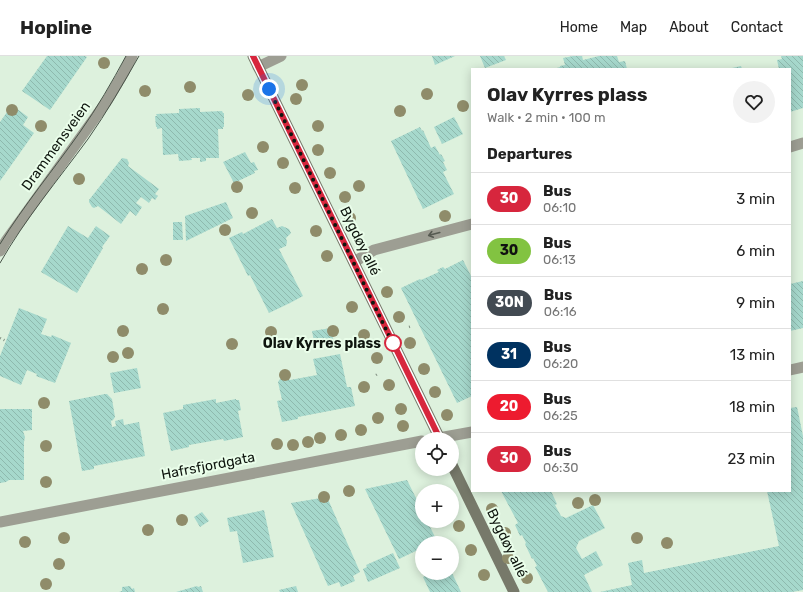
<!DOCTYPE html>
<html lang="en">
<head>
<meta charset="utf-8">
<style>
  :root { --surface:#fff; --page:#f2f2f2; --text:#222; --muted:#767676; --line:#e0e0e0 }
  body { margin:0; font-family:Rubik,sans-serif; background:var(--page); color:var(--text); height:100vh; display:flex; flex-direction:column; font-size:15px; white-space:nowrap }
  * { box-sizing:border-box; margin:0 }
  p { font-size:13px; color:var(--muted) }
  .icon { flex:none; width:22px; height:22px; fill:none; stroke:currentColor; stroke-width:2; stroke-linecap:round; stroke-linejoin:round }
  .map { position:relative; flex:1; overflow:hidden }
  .sheet { position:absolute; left:471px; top:12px; width:320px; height:424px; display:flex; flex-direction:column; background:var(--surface); border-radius:0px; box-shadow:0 2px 10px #0003 }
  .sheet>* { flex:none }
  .badge { padding:0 8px; border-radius:13px; font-size:14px; line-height:26px }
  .controls { position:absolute; left:415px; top:376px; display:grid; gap:8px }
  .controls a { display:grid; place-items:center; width:44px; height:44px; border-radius:50%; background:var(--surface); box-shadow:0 2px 10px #0003; font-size:20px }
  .you { position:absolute; width:20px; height:20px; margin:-10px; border:3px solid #fff; border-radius:50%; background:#1a73e8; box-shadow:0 0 0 6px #1a73e833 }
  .map>.badge { position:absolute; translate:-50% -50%; box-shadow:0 0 0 2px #fff }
  h2 { padding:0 16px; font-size:15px; line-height:36px }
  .round { display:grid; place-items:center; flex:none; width:42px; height:42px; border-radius:21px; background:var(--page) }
  .overview { display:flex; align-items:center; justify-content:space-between; height:68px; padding:0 16px }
  h1 { font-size:19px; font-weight:700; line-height:30px }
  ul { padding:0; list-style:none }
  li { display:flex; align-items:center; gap:12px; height:52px; padding:0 16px; border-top:1px solid var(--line) }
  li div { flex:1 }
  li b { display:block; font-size:15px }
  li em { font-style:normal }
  li .badge { min-width:44px; font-weight:700; text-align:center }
  header { display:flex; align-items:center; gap:24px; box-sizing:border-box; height:56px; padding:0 20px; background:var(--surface); border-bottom:1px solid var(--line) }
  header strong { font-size:19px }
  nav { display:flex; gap:22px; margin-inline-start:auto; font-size:14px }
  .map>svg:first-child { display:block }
</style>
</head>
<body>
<header>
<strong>Hopline</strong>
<nav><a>Home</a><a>Map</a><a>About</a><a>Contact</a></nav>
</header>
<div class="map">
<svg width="803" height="536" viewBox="0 0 803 536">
  <defs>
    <pattern id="building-back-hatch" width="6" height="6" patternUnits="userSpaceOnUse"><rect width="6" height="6" fill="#a6d8cc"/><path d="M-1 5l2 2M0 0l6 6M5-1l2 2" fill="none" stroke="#8eb9ae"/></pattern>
  </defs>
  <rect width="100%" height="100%" fill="#ddf1dd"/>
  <!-- building -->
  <g fill="url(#building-back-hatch)">
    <polygon points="47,0 85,0 87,1 50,54 22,35"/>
    <polygon points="432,0 455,0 435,9"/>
    <polygon points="480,0 504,0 506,4 485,12"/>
    <polygon points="573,0 582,0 583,4 599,0 617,0 619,6 625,5 627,13 554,13 560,11 560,10 565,9 563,2"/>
    <polygon points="781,0 803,0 803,52 790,56 790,13 779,13 777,4 782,3"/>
    <polygon points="741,10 742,13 732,13 732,12"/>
    <polygon points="12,49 28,61 23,69 34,77 0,125 0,66"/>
    <polygon points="200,52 200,56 222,55 223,57 224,57 224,71 223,71 223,73 218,73 219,102 206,102 206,105 200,106 200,102 191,102 192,104 179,105 178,98 163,99 162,72 157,73 157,71 156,71 155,60 157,60 156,58 179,57 179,53"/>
    <polygon points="454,61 463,78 442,88 434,71"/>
    <polygon points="420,71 422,75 423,74 431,92 435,90 440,99 441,98 445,105 443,106 447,114 443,116 454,138 423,153 391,85"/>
    <polygon points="245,96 251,107 254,106 258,114 254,115 255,117 234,127 223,106"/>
    <polygon points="122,102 127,103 129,107 128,110 159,133 155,138 158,140 155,144 152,142 149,147 141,141 136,147 142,151 136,160 130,155 121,168 98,150 94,152 92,151 89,146 89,144"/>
    <polygon points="226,146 233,162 186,185 185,160"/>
    <polygon points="272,163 277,172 282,170 289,173 291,177 286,182 287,186 286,190 279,193 303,240 290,247 269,257 250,219 248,220 229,182 242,176 243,178"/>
    <polygon points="173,166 182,166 183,184 173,184"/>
    <polygon points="68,170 88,182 96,170 110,180 102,191 103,192 77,237 41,216"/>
    <polygon points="463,204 472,222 472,340 457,347 401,232 420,223 421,224 439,216 437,214 443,211 445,213"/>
    <polygon points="803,225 803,272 790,275 790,228"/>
    <polygon points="19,252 47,263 41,278 51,281 52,279 71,287 55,327 36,320 37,318 27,314 21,329 0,320 0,300"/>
    <polygon points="331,272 334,288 315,291 312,275"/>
    <polygon points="340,298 347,331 351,331 355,350 298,361 298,363 282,366 277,345 282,344 278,326 280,323 285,321 290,324 317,319 313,303"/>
    <polygon points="137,312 141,332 114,337 110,317"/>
    <polygon points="105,338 107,338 112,343 115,361 113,364 111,365 112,371 116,370 115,365 123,363 124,369 139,366 145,400 94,410 94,413 82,415 69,345"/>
    <polygon points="216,343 216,347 236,343 236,344 239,344 241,354 238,355 243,381 224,385 223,383 189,389 189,391 171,395 163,357 183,353 183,349"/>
    <polygon points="797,351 803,380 803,534 792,536 600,536 632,529 628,507 642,504 644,517 779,490 767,435 790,435 790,352"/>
    <polygon points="0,353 32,353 32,374 23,375 25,381 24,386 24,424 9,424 6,426 0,427"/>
    <polygon points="407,424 419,448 422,447 422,465 427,465 437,485 432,487 422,487 422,492 399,503 365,433"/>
    <polygon points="501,435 551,435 557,448 555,449 561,460 566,462 593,449 605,472 579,485 576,492 582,503 596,495 603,509 584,519 592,536 548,536 535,511 537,510 533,502 532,503 525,488 526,487 522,479 520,480 515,469 518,467"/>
    <polygon points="327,441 360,516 353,520 355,525 341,531 339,526 328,530 291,447"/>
    <polygon points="264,454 274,501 243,507 237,475 230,476 227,462"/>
    <polygon points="202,456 209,465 200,471 194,461"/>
    <polygon points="393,497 400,512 368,526 363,513 367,511 366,509"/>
    <polygon points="431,517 452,517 461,536 430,536 423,521"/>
    <polygon points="130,530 132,533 134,532 135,536 119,536 122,535 122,531"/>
    <polygon points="197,530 198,531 201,530 203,536 176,536"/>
    <polygon points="296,530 298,536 280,536 279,534"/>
  </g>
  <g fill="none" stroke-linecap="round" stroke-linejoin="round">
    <!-- path -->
    <g stroke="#808e80" stroke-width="2.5" stroke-dasharray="1 3" stroke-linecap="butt">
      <polyline points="409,271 412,270"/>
      <polyline points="0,282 6,285"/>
      <polyline points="376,319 379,317"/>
    </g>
    <!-- minor -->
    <g stroke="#9d9e93" stroke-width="11">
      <polyline points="258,11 281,0"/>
      <polyline points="790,91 803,87"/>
      <polyline points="354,206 374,194 472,168"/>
      <polyline points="790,314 803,311"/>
      <polyline points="433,383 472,376"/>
      <polyline points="0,466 422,385"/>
    </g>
    <!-- tertiary -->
    <polyline stroke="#9d9e93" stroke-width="11" points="0,195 6,185 107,45 123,18 132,0"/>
    <!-- secondary -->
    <g stroke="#77796a" stroke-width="11">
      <polyline points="253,0 440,383"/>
      <polyline points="452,409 514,536"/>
    </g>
    <!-- tram -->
    <g stroke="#485348" stroke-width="1">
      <path d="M0,188C24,149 54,113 80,76C97,52 112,26 126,0"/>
      <path d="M0,207C25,163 58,124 88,83C107,56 123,28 139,0"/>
    </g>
  </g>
  <!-- trees -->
  <g fill="#8f8c6a">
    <circle cx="104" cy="7" r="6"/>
    <circle cx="302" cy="29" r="6"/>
    <circle cx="190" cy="31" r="6"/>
    <circle cx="145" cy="35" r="6"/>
    <circle cx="427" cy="38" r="6"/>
    <circle cx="248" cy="39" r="6"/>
    <circle cx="296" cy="43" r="6"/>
    <circle cx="463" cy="50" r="6"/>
    <circle cx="12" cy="54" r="6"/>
    <circle cx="400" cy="55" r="6"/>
    <circle cx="41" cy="70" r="6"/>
    <circle cx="318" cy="70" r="6"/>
    <circle cx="263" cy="91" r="6"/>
    <circle cx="318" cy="94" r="6"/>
    <circle cx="283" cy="107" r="6"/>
    <circle cx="330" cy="117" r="6"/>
    <circle cx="79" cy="123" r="6"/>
    <circle cx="359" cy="130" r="6"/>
    <circle cx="237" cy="131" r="6"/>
    <circle cx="295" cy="132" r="6"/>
    <circle cx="345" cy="141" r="6"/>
    <circle cx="252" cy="157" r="6"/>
    <circle cx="445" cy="160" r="6"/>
    <circle cx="350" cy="162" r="6"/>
    <circle cx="225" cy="174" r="6"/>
    <circle cx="316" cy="175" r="6"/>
    <circle cx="327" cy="200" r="6"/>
    <circle cx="166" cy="204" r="6"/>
    <circle cx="142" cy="213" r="6"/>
    <circle cx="387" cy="236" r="6"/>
    <circle cx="352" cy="251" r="6"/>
    <circle cx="163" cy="253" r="6"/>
    <circle cx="399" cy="261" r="6"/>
    <circle cx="123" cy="275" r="6"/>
    <circle cx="333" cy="275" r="6"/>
    <circle cx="271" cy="276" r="6"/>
    <circle cx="364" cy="279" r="6"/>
    <circle cx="410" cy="287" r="6"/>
    <circle cx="232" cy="288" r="6"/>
    <circle cx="128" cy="297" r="6"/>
    <circle cx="113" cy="301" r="6"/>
    <circle cx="377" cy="302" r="6"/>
    <circle cx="424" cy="313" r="6"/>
    <circle cx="285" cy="319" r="6"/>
    <circle cx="389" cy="329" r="6"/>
    <circle cx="364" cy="331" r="6"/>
    <circle cx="435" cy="336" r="6"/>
    <circle cx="44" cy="347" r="6"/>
    <circle cx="401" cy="353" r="6"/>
    <circle cx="447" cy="359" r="6"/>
    <circle cx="378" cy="362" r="6"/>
    <circle cx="403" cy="370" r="6"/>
    <circle cx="361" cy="374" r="6"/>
    <circle cx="341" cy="379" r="6"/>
    <circle cx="320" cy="382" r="6"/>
    <circle cx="308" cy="386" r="6"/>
    <circle cx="277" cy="388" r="6"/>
    <circle cx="293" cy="389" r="6"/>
    <circle cx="46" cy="390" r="6"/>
    <circle cx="46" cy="426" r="6"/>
    <circle cx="349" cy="435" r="6"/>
    <circle cx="324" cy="441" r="6"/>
    <circle cx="595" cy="444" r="6"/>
    <circle cx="578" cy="447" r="6"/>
    <circle cx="492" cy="453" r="6"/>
    <circle cx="182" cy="464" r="6"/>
    <circle cx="459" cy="470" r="6"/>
    <circle cx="148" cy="474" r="6"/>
    <circle cx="505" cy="477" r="6"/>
    <circle cx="64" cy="482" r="6"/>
    <circle cx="637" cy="482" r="6"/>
    <circle cx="25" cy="486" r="6"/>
    <circle cx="667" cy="487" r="6"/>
    <circle cx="471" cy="494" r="6"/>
    <circle cx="508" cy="502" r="6"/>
    <circle cx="59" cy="508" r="6"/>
    <circle cx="484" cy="519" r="6"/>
    <circle cx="527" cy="522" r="6"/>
    <circle cx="46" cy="528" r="6"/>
  </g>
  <!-- one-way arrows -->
  <defs><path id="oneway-shaft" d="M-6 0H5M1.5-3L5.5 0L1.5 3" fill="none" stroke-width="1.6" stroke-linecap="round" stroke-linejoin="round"/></defs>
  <use stroke="#565a51" href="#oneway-shaft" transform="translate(434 178) rotate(165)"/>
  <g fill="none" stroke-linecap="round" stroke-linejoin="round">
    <!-- line casing -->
    <g stroke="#fff" stroke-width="9">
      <polyline id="line" points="253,0 440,383"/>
    </g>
    <!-- line -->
    <use href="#line" stroke="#d7263d" stroke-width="6"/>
    <!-- walk -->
    <polyline stroke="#0f160f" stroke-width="4" stroke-dasharray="0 7.2" points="269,33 395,292 393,287"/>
  </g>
  <!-- markers -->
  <circle fill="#fff" stroke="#d7263d" stroke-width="2" cx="393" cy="287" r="8"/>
  <g text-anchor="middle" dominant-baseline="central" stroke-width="4" stroke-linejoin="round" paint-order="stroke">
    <!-- street labels -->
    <g font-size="14" fill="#0f160f" stroke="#eafeea">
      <text transform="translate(56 90) rotate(-54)">Drammensveien</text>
      <text transform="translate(360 185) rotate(64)">Bygdøy allé</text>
      <text transform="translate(208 410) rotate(-11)">Hafrsfjordgata</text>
      <text transform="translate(507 487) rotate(64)">Bygdøy allé</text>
    </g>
    <!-- stop labels -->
    <g font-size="14" font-weight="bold" fill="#0f160f" stroke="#eafeea" text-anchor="end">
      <text x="381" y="287">Olav Kyrres plass</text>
    </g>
  </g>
</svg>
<div class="controls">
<a><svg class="icon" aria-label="locate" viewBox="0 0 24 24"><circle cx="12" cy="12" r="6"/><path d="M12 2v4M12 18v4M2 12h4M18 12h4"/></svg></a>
<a>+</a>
<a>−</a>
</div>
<div class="you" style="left:269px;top:33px"></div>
<section class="sheet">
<div class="overview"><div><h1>Olav Kyrres plass</h1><p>Walk · 2 min · 100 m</p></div><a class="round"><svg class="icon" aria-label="heart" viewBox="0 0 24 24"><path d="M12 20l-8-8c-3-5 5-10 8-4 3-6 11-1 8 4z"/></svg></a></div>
<h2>Departures</h2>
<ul>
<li><span class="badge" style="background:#d7263d;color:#fff">30</span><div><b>Bus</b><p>06:10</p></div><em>3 min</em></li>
<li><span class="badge" style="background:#82c341;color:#111">30</span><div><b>Bus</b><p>06:13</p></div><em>6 min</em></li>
<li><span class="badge" style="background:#424a52;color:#fff">30N</span><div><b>Bus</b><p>06:16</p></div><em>9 min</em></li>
<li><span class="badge" style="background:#003260;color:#fff">31</span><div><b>Bus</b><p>06:20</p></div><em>13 min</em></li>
<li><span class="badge" style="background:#ed1b2f;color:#fff">20</span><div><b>Bus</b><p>06:25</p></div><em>18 min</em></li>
<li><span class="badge" style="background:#d7263d;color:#fff">30</span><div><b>Bus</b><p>06:30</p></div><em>23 min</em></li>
</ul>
</section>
</div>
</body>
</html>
